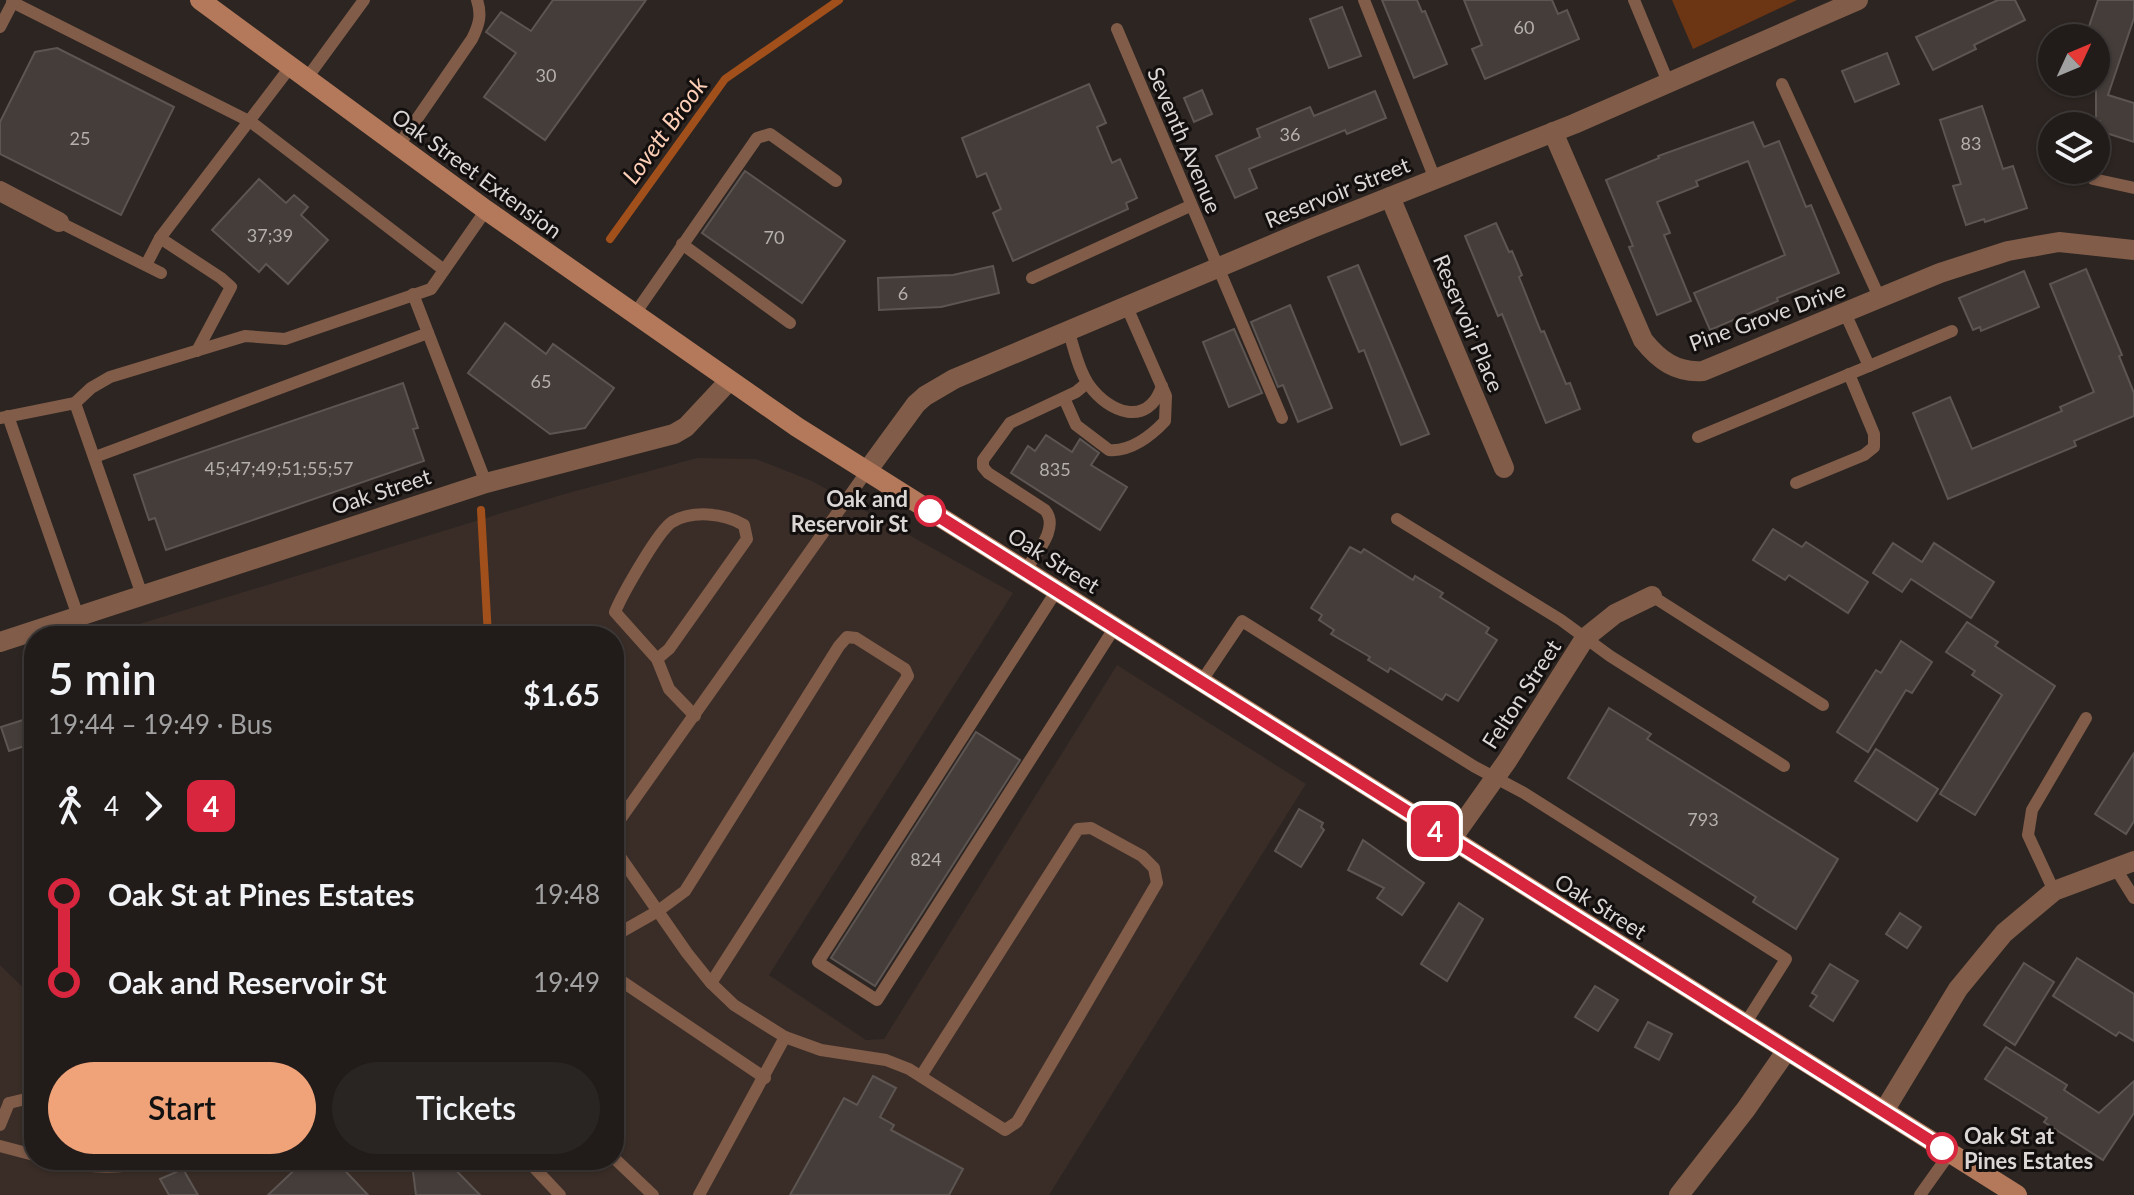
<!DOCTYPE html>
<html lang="en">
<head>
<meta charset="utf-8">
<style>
  :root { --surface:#211c1a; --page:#292523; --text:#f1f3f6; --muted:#a2a1a2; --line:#3e3a39; --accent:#f0a279 }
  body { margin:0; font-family:Lato,sans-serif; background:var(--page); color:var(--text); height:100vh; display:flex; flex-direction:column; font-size:30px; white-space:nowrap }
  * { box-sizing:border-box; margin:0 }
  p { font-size:26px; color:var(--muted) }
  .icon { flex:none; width:44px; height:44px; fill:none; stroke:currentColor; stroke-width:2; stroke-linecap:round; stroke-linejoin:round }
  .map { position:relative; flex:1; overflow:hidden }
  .side { position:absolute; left:24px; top:626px; width:600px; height:544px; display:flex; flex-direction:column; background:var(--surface); border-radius:32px; box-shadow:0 2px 6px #0004,0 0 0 2px var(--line) }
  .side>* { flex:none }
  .badge { padding:0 16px; border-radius:12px; font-size:28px; line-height:52px }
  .needle { width:52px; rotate:46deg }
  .fabs { position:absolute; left:2038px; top:24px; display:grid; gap:16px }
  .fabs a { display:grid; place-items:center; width:72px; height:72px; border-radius:50%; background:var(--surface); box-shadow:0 2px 6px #0004,0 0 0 2px var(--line); font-size:40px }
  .map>.badge { position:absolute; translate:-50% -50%; box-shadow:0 0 0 4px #fff }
  .legs { display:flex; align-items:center; gap:12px; height:88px; padding:0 24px; font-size:26px }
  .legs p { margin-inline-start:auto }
  .headline { display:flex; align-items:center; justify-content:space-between; height:136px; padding:0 24px }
  h1 { font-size:44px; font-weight:600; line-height:60px }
  .action { display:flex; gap:16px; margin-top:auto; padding:16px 24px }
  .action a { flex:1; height:92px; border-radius:48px; background:var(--accent); color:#111; font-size:32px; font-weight:600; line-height:92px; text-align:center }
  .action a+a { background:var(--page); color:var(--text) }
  ul { padding:0 24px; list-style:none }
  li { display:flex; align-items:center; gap:28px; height:88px; font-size:30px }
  li i { display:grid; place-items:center; width:12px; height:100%; margin:0 10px; background:currentColor }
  li i::after { content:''; width:20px; height:20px; margin:-10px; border:6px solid; border-radius:50%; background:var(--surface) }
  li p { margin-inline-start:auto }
  li:first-child i { background:linear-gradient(#0000 50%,currentColor 0) }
  li:last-child i { background:linear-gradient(currentColor 50%,#0000 0) }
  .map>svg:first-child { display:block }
</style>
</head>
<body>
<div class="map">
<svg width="2134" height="1195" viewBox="0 0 2134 1195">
  <rect width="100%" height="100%" fill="#2c2522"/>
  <!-- built -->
  <polygon fill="#3a2d27" points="697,458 756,459 812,481 1013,593 769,975 866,1040 884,1039 1117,665 1306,784 1049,1195 0,1195 0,965 34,998 34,1160 614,1160 614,636 100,636 561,495"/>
  <!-- green -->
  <polygon fill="#6c3514" points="1672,0 1797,0 1693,49"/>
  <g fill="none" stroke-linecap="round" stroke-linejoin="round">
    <!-- stream -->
    <g stroke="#a14f1b" stroke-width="8">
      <polyline points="610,239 725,79 839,0"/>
      <polyline points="481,510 488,636"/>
    </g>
  </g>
  <!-- building -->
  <g fill="#443d39" stroke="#5d5552" stroke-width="2">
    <polygon points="553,0 646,0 545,140 484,97 516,53 486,32 501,12 531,31"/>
    <polygon points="1382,0 1417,0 1422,12 1425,11 1447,64 1414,78"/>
    <polygon points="1464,0 1552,0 1558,14 1567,10 1579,39 1485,79 1472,49 1482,45"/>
    <polygon points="1998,0 2015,0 2025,20 1974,45 1976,49 1933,70 1916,37"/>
    <polygon points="2098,0 2134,0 2134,18 2108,95 2134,103 2134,142 2097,130 2100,121 2096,120 2096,38 2085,38"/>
    <polygon points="1342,7 1361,56 1329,68 1310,19"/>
    <polygon points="57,48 174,107 121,215 0,154 0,122 35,52"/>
    <polygon points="1887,53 1899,84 1855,102 1842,71"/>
    <polygon points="1089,84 1106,123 1097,127 1112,163 1120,159 1137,198 1126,203 1128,209 1013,261 993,213 1001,209 986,173 977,177 962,138"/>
    <polygon points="1202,90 1212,114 1194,122 1184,98"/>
    <polygon points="1375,91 1386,118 1347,134 1345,130 1249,169 1257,188 1235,198 1216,156 1260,137 1257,129 1310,107 1314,116"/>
    <polygon points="1982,106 2003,169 2013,166 2027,208 1985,222 1984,219 1966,225 1953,186 1961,184 1940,120"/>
    <polygon points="1753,122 1764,147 1779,141 1806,207 1811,205 1839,273 1777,298 1778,301 1710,330 1694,293 1785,255 1748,161 1696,181 1698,186 1657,202 1670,233 1664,235 1691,301 1657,315 1629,247 1633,246 1606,180 1659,158 1658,156"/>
    <polygon points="745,171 845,241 802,303 702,233"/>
    <polygon points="259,179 286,203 294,195 308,207 301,215 328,240 288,284 266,264 259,272 212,230"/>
    <polygon points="1496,223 1509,252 1512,251 1522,275 1519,277 1541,332 1544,331 1566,384 1570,383 1580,409 1546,423 1502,314 1498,316 1465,236"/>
    <polygon points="1358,265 1429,434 1401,445 1364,350 1359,352 1328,277"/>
    <polygon points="993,266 999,293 941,307 879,310 878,278 953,275"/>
    <polygon points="2086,269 2122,355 2119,356 2134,393 2134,416 2074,441 2076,446 1948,499 1913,413 1950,397 1972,449 2062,411 2060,407 2094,392 2050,284"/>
    <polygon points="2024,271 2039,307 1981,331 1980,327 1973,330 1959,298"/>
    <polygon points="1290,305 1332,408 1298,422 1283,385 1278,387 1251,322"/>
    <polygon points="505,323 546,354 553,344 614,388 585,428 550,434 468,373"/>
    <polygon points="1234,329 1262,393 1229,407 1203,342"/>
    <polygon points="403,383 418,428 413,429 424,461 166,550 155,518 149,520 134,475"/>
    <polygon points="1046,435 1072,452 1080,439 1099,453 1091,465 1127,487 1100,530 1011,473 1028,446 1035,451"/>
    <polygon points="1773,529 1802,547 1806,542 1868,582 1848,613 1789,575 1785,580 1753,560"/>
    <polygon points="1893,543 1922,562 1934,543 1994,582 1971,618 1911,579 1902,592 1873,573"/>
    <polygon points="1350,547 1361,553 1364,549 1413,580 1415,576 1443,593 1440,597 1489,628 1486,633 1497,640 1458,701 1446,694 1442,700 1390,668 1388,672 1368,660 1370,657 1331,634 1334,630 1319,620 1322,615 1311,608"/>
    <polygon points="1967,622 1998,642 1995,646 2055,686 1975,815 1940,794 2002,695 1972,675 1975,671 1946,652"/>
    <polygon points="1901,641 1932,662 1912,693 1906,690 1868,752 1837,732 1876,670 1881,673"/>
    <polygon points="1609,708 1651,734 1647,739 1838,859 1796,929 1753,902 1756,897 1568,778"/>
    <polygon points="26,719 34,743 9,751 1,727"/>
    <polygon points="976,732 1020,760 875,986 831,958"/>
    <polygon points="1876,749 1938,789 1917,821 1855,781"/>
    <polygon points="2134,753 2134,821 2126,834 2095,814"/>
    <polygon points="1299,809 1323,823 1321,827 1324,830 1301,867 1275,851"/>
    <polygon points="1363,840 1424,883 1402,915 1377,898 1384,888 1348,870"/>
    <polygon points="1459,903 1483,919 1447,981 1421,964"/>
    <polygon points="1900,913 1921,927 1907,948 1886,934"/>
    <polygon points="2077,958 2134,994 2134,1041 2119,1032 2116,1036 2053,996"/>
    <polygon points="2024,963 2054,982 2015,1045 1984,1025"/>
    <polygon points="1830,964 1858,981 1833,1021 1810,1006 1817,996 1812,993"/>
    <polygon points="1595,986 1618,1000 1598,1031 1575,1017"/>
    <polygon points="1648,1022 1672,1034 1659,1060 1635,1047"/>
    <polygon points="2006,1047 2067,1085 2064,1090 2099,1113 2134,1081 2134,1113 2103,1160 2044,1122 2047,1118 1985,1079"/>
    <polygon points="873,1076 896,1088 880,1117 894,1125 891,1130 963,1169 949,1195 790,1195 844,1098 857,1105"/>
    <polygon points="305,1160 335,1160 368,1195 268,1195"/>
    <polygon points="415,1160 446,1160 480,1195 416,1195 413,1172"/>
    <polygon points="183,1169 198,1195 169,1195 160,1179"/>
  </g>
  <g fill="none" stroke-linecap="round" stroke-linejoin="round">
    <!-- service -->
    <g stroke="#805c49" stroke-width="12">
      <polyline points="1364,0 1435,179"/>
      <polyline points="1634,0 1668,82"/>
      <polyline points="12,2 251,122 444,270"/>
      <polyline points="0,27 14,0"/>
      <polyline points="1117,29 1282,418"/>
      <polyline points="307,78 364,0"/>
      <polyline points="1782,84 1880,299"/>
      <path d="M399,145L472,39C479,25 482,15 477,0"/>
      <polyline points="2093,179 2134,188"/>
      <polyline points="59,222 161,273"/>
      <polyline points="160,238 221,278 231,287 197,351"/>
      <polyline points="682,244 790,323"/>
      <polyline points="146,265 160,238 291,66"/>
      <polyline points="1032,278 1190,206"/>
      <polyline points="413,294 486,483"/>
      <polyline points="1845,313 1869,366 1952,331"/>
      <polyline points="634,315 757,138 770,134 836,181"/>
      <path d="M1068,330C1074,347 1078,370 1089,385C1109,413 1148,428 1162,386"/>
      <path d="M1064,398L1076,425L1109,450C1130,452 1151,436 1165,421L1166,396L1126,305"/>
      <polyline points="75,403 142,595"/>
      <polyline points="8,416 78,616"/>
      <polyline points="0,418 75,403 91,388 110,377 245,336 285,339 431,289 486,210"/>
      <polyline points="1698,437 1869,366"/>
      <polyline points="95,457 428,333"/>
      <polyline points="1796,483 1864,455 1874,447 1874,434 1849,374"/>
      <polyline points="1397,519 1561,620 1610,656 1784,766"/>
      <path d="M1025,571C1036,553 1060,528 1045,510L988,473L983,467V460L1010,423L1076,392L1087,383"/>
      <polyline points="1057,590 818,962 877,1000 1115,627"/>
      <polyline points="1652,596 1823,705"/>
      <path d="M657,659L669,649L747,539L744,525C724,513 692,510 672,522C658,531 622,595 615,612L657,659L669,689L695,716"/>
      <polyline points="1201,682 1242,621 1475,767 1524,793 1786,959 1745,1024"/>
      <polyline points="614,828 867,471"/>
      <polyline points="614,848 687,953 711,983 734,1005 785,1037 821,1050 886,1060 909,1069 1005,1130 1017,1122 1157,883 1154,868 1142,856 1091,828 1078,829 921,1076"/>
      <polyline points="2116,869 2134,898"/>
      <polyline points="2054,891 2028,835 2032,810 2086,718"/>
      <polyline points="614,936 658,911 685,891 839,646 847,637 856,638 905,669 908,676 711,983"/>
      <polyline points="614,976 765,1078"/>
      <polyline points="9,1103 34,1097"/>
      <polyline points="0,1125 9,1103"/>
      <polyline points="0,1146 34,1155"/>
      <polyline points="614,1158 653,1195"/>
      <path d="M53,1160C91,1169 123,1169 161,1160"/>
      <polyline points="527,1160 560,1195"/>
      <polyline points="699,1195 785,1037"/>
      <polyline points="1920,1195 1950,1153"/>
    </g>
    <!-- minor -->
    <g stroke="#805c49" stroke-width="20">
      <path d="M1553,132L1643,340C1659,360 1676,373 1703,371L1940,273L2008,251L2059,242L2134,250"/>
      <polyline points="0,191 59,222"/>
      <polyline points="1390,197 1504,468"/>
      <polyline points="0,642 486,483 674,434 686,427 729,381"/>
      <polyline points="1451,840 1507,761 1585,638 1615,614 1652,596"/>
      <polyline points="1884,1111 1958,989 2004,933 2054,891 2134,861"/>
      <polyline points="1679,1195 1746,1109 1787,1050"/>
    </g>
    <!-- tertiary -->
    <polyline stroke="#805c49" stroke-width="20" points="867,471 916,404 925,396 954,379 1312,228 1574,124 1858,0"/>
    <!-- secondary -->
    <polyline stroke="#b3795a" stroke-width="20" points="200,0 486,210 797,427 2017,1195"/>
  </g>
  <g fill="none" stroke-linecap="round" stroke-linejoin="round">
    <!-- line-1 casing -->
    <g stroke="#fff" stroke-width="18">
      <polyline id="line-1" points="930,511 1942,1148"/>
    </g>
    <!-- line-1 -->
    <use href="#line-1" stroke="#d7263d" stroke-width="12"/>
  </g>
  <!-- markers -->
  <g fill="#fff" stroke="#d7263d" stroke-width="4">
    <circle cx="930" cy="511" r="14"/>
    <circle cx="1942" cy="1148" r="14"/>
  </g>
  <g text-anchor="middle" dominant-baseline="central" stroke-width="6" stroke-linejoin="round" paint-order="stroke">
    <!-- number labels -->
    <g font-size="18" fill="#b5b0ae">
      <text x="1524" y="27">60</text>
      <text x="546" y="75">30</text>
      <text x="1290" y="134">36</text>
      <text x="80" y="138">25</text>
      <text x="1971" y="143">83</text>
      <text x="270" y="235">37;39</text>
      <text x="774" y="237">70</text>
      <text x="903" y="293">6</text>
      <text x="541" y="381">65</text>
      <text x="279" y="468">45;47;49;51;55;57</text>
      <text x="1055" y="469">835</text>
      <text x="1703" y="819">793</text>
      <text x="926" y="859">824</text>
    </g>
    <!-- street labels -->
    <g font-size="22" fill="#dbd7d5" stroke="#120f0e">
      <text transform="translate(1185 140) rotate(67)">Seventh Avenue</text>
      <text transform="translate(477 173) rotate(36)">Oak Street Extension</text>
      <text transform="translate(1337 192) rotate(-22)">Reservoir Street</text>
      <text transform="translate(1767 316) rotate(-20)">Pine Grove Drive</text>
      <text transform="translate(1469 323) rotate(67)">Reservoir Place</text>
      <text transform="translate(381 491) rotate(-18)">Oak Street</text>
      <text transform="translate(1054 560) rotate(32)">Oak Street</text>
      <text transform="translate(1521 694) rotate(-57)">Felton Street</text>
      <text transform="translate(1601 906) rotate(32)">Oak Street</text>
    </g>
    <!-- stop labels -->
    <g font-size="22" font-weight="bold" fill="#dbd7d5" stroke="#120f0e" text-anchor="end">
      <text x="908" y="498">Oak and<tspan x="908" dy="25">Reservoir St</tspan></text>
      <text x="1964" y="1135" text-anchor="start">Oak St at<tspan x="1964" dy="25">Pines Estates</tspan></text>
    </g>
    <!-- water labels -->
    <g font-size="24" font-style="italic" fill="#fecfb7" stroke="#120f0e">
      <text transform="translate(664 130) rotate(-54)">Lovett Brook</text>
    </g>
  </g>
</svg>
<div class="fabs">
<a><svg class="needle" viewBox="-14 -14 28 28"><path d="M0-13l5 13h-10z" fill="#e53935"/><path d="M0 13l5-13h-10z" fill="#a2a1a2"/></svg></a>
<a><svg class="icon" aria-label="layers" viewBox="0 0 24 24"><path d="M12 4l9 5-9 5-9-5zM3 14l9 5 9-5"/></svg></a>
</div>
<b class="badge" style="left:1435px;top:831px;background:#d7263d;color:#fff">4</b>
<section class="side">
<div class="headline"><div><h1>5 min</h1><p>19:44 – 19:49 · Bus</p></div><b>$1.65</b></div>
<div class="legs"><svg class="icon" aria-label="walk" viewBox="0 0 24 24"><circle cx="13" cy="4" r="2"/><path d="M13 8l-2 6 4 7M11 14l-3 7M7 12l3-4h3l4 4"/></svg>4<svg class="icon" aria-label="forward" viewBox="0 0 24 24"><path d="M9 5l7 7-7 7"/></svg><b class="badge" style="background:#d7263d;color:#fff">4</b></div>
<ul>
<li><i style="color:#d7263d"></i><b>Oak St at Pines Estates</b><p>19:48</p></li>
<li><i style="color:#d7263d"></i><b>Oak and Reservoir St</b><p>19:49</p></li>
</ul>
<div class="action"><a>Start</a><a>Tickets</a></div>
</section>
</div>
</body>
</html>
